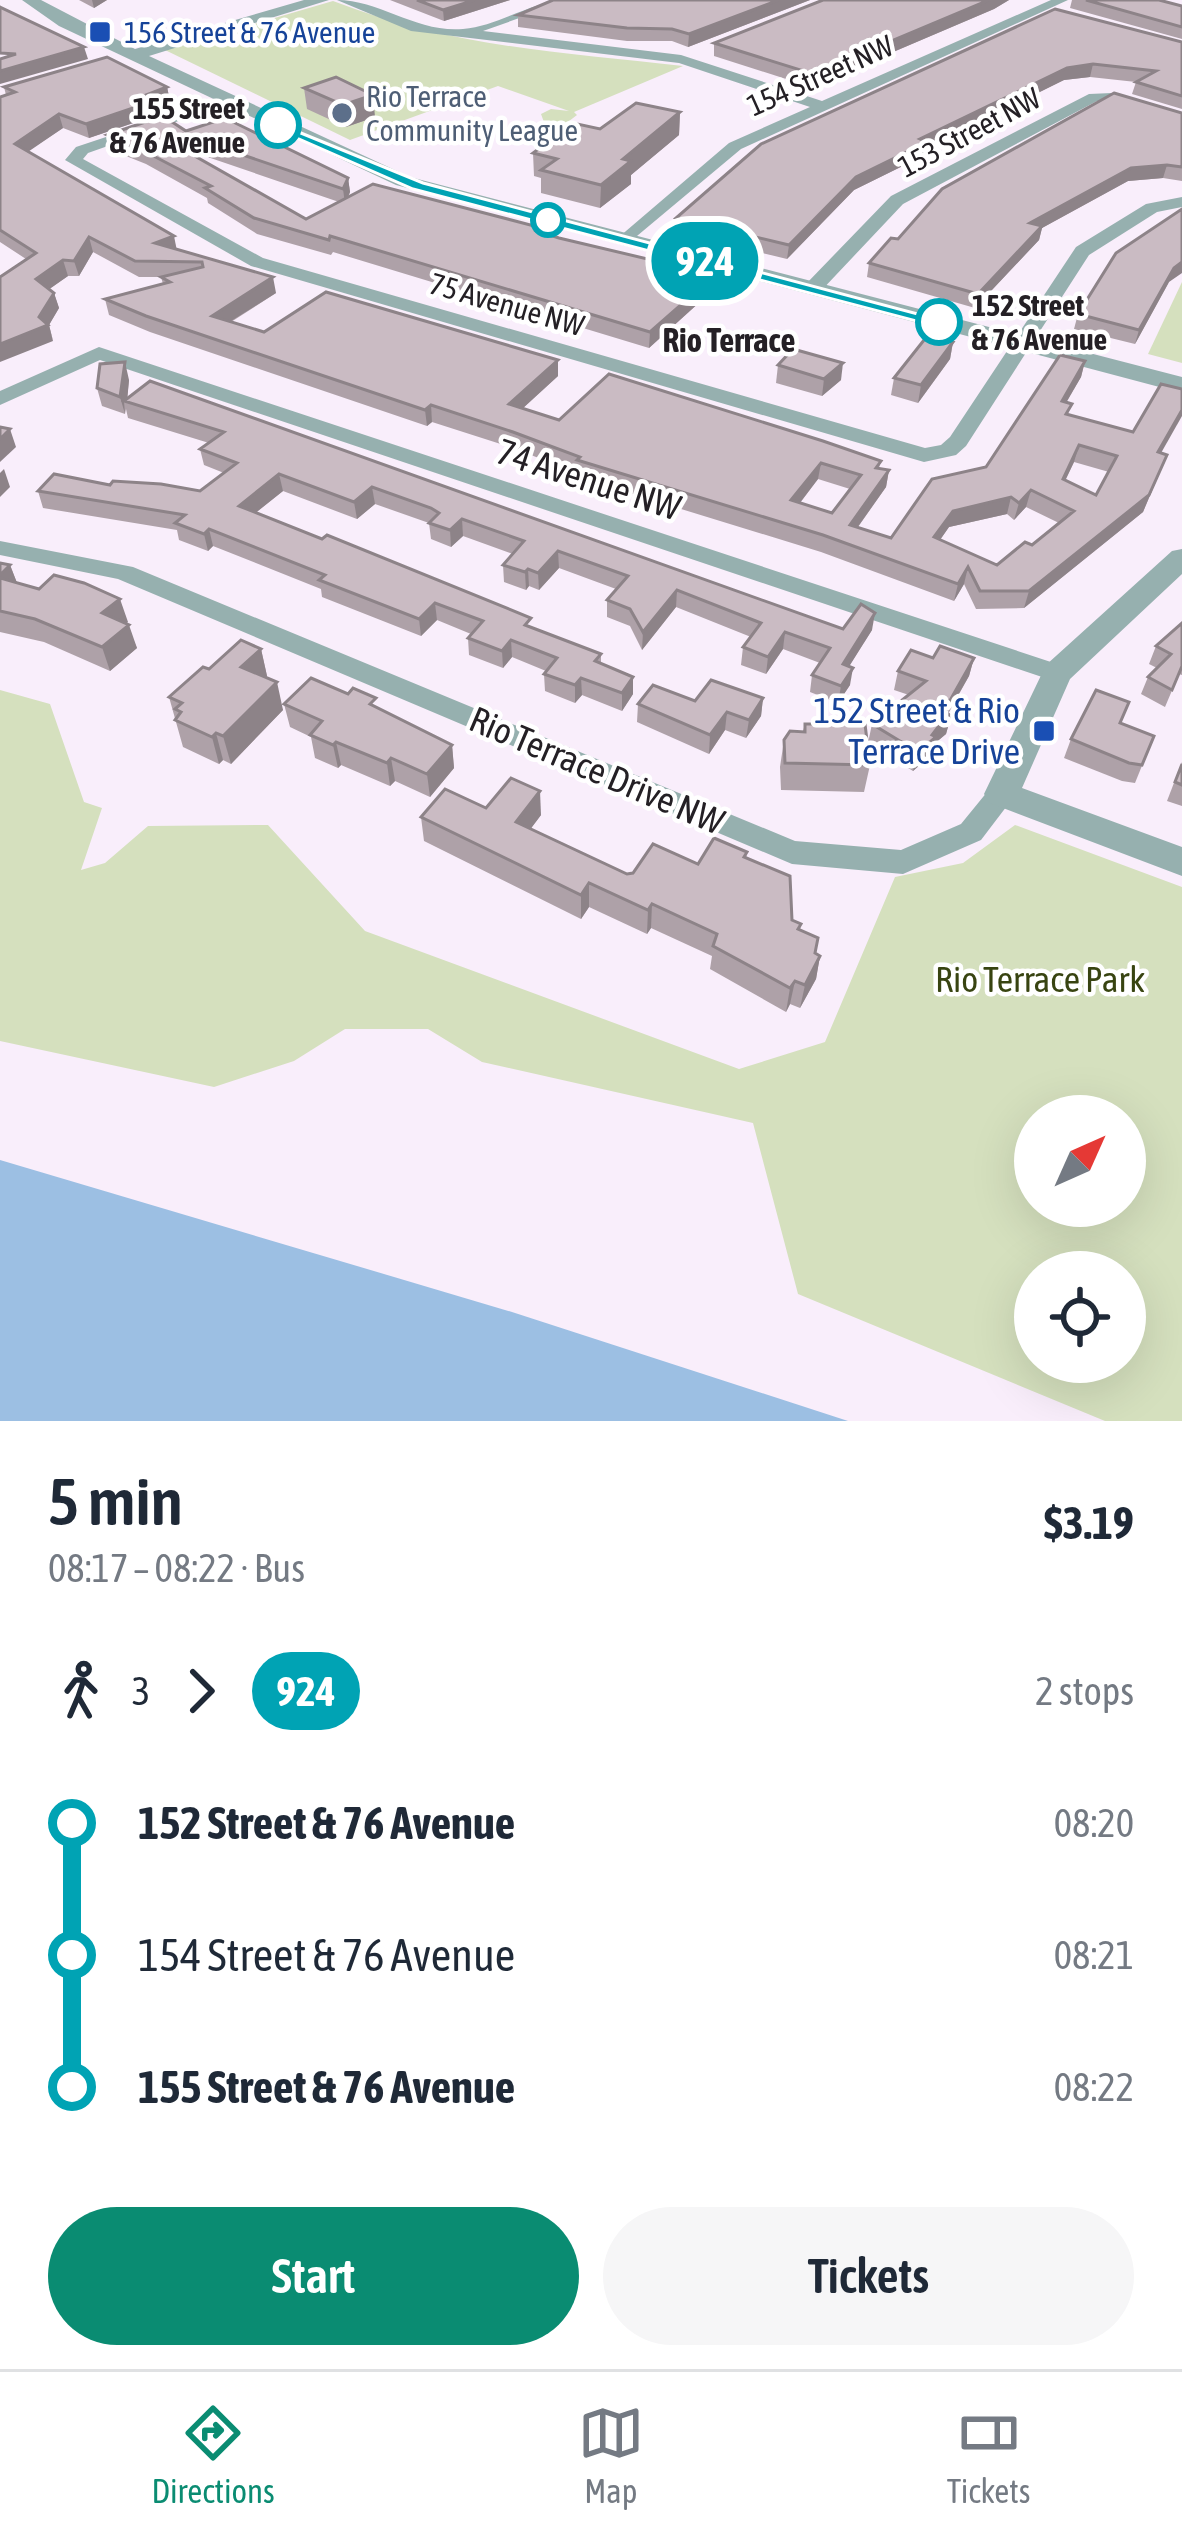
<!DOCTYPE html>
<html lang="en">
<head>
<meta charset="utf-8">
<style>
  :root { --surface:#fff; --page:#f6f6f7; --text:#1f2937; --muted:#747a83; --line:#e0e1e3; --accent:#0a8c72 }
  body { margin:0; font-family:"Asap Condensed",sans-serif; background:var(--page); color:var(--text); height:100vh; display:flex; flex-direction:column; font-size:45px; white-space:nowrap }
  * { box-sizing:border-box; margin:0 }
  p { font-size:39px; color:var(--muted) }
  .icon { flex:none; width:66px; height:66px; fill:none; stroke:currentColor; stroke-width:2; stroke-linecap:round; stroke-linejoin:round }
  .map { position:relative; height:1421px; overflow:hidden }
  .details { display:flex; flex-direction:column; background:var(--surface); flex:1 }
  .details>* { flex:none }
  .badge { padding:0 24px; border-radius:39px; font-size:42px; line-height:78px }
  .needle { width:78px; rotate:45deg }
  .fabs { position:absolute; left:1014px; top:1095px; display:grid; gap:24px }
  .fabs a { display:grid; place-items:center; width:132px; height:132px; border-radius:50%; background:var(--surface); box-shadow:0 12px 48px #0002; font-size:60px }
  .map>.badge { position:absolute; translate:-50% -50%; box-shadow:0 0 0 6px #fff }
  .legs { display:flex; align-items:center; gap:18px; height:132px; padding:0 48px; font-size:39px }
  .legs p { margin-inline-start:auto }
  .overview { display:flex; align-items:center; justify-content:space-between; height:204px; padding:0 48px }
  h1 { font-size:66px; font-weight:600; line-height:90px }
  .cta { display:flex; gap:24px; margin-top:auto; padding:24px 48px }
  .cta a { flex:1; height:138px; border-radius:72px; background:var(--accent); color:#fff; font-size:48px; font-weight:600; line-height:138px; text-align:center }
  .cta a+a { background:var(--page); color:var(--text) }
  ul { padding:0 48px; list-style:none }
  li { display:flex; align-items:center; gap:42px; height:132px; font-size:45px }
  li i { display:grid; place-items:center; width:18px; height:100%; margin:0 15px; background:currentColor }
  li i::after { content:''; width:30px; height:30px; margin:-15px; border:9px solid; border-radius:50%; background:var(--surface) }
  li p { margin-inline-start:auto }
  li:first-child i { background:linear-gradient(#0000 50%,currentColor 0) }
  li:last-child i { background:linear-gradient(currentColor 50%,#0000 0) }
  .tabs { display:flex; justify-content:space-around; align-items:center; height:168px; border-top:3px solid var(--line); background:var(--surface); font-size:33px; color:var(--muted) }
  .tabs a { display:grid; justify-items:center; gap:6px }
  .tabs .current { color:var(--accent) }
  .map>svg:first-child { display:block }
</style>
</head>
<body>
<div class="map">
<svg width="1182" height="1421" viewBox="0 0 1182 1421">
  <rect width="100%" height="100%" fill="#f9eefb"/>
  <!-- green -->
  <g fill="#d5e0be" fill-rule="evenodd">
    <path d="M333,1C452,47 558,52 683,66L574,112L577,115L560,128L545,125L541,114L551,109L569,111L498,86L350,140L165,50Z"/>
    <polygon points="1182,282 1182,363 1148,354"/>
    <path d="M0,690L50,704L84,802L102,808L81,870L105,863L148,826L268,825L365,931L739,1069L825,1042L895,877L963,863L1015,825L1182,887V1421H1105L798,1294L753,1123L482,1062L428,1029H345L294,1061L214,1087L0,1041ZM1035,1116H1125V1206H1035ZM1035,1272H1125V1362H1035Z"/>
  </g>
  <!-- water -->
  <polygon fill="#9cbfe3" points="0,1160 512,1312 848,1421 0,1421"/>
  <g fill="none" stroke-linecap="round" stroke-linejoin="round">
    <!-- minor -->
    <g fill="#96b0af" fill-rule="evenodd">
      <path d="M337,0C380,0 417,33 463,29C500,26 532,0 570,0L483,31L681,55L822,101L1051,0H1068L741,149L625,246L616,241L619,237L729,143L810,107L679,63L411,31Z"/>
      <polygon points="1089,94 1112,93 1182,114 1182,124 1111,101 1097,101 903,204 819,293 805,293 805,285 891,196"/>
      <polygon points="223,98 235,101 88,153 83,159 263,258 925,448 941,445 950,437 1076,247 1146,204 1182,197 1182,207 1157,212 1089,255 966,446 956,455 924,462 251,266 65,160 76,147"/>
      <polygon points="99,347 1066,667 1070,673 1057,682 1048,679 100,360 0,405 0,391"/>
      <polygon points="0,541 133,567 795,841 901,850 961,824 992,786 1012,786 1016,794 981,840 903,874 792,864 118,579 0,555"/>
    </g>
    <!-- tertiary -->
    <g fill="#96b0af" fill-rule="evenodd">
      <polygon points="22,0 41,0 135,49 304,0 329,0 149,56 410,177 1182,377 1182,393 396,185 59,26"/>
      <polygon points="1182,549 1182,574 1070,679 1022,788 1182,847 1182,876 990,803 984,794 1046,665 1172,551"/>
    </g>
  </g>
  <!-- wall -->
  <g fill="#aea1a8" fill-rule="evenodd">
    <polygon points="79,0 107,0 94,8"/>
    <polygon points="390,0 510,0 444,21"/>
    <polygon points="553,0 810,0 688,47 672,41 627,41 518,27 518,15"/>
    <polygon points="823,0 1009,0 994,9 811,87 714,56 714,43"/>
    <polygon points="1072,0 1159,0 1182,6 1182,39 1070,8"/>
    <polygon points="1182,42 1182,109 1132,94 1136,82 1090,77 1064,80 926,148 925,155 854,190 787,259 676,232 676,218 761,144"/>
    <path d="M4,87H167L170,101L144,111L145,119L89,138L63,128L28,151L177,249L276,293L231,322L264,332L558,360V376L523,408L559,420L881,461L879,468L889,470L886,487L858,527L891,538L986,467L1085,361L1081,377L1066,402L1069,415L1167,455L1143,512L1024,608L976,609L964,584L954,601L821,552L577,477V473L513,448L432,422L427,426L150,332L109,315L105,299L163,284L161,277H139L93,252L79,276H68L49,289L54,293L59,308L49,325L53,341L26,259L0,242V97L6,95ZM1074,462L1109,472L1096,495L1065,480ZM818,479L850,489L832,513L800,503ZM1026,507L1059,523L1032,545L997,565L940,540L949,527L1007,514L1014,520Z"/>
    <polygon points="304,88 375,117 346,127 307,109"/>
    <polygon points="680,112 679,135 631,175 631,184 600,208 541,193 541,178 534,176 533,153 600,129"/>
    <polygon points="1182,113 1182,181 1163,178 1128,181 1042,228 1039,240 975,308 867,277 869,263 898,239"/>
    <path d="M186,131L348,178L350,192L348,197L542,232L713,290L649,348L333,252L331,255L257,234L208,203L207,198L146,164L111,150L107,135ZM187,150L339,202L306,219L186,151Z"/>
    <polygon points="1169,282 1135,344 1074,329 1078,314"/>
    <polygon points="953,342 950,359 918,403 891,395 894,378"/>
    <polygon points="778,365 841,380 822,396 776,383"/>
    <polygon points="129,380 127,399 843,629 872,630 849,666 850,685 838,703 810,692 812,675 820,663 783,649 766,674 741,665 743,647 751,637 676,607 642,650 630,626 607,617 607,600 616,589 559,568 539,590 529,586 526,590 504,582 503,565 513,554 463,536 451,547 431,539 429,523 375,504 357,519 283,491 255,513 531,627 601,654 601,664 633,694 622,711 582,695 575,703 545,691 544,674 546,671 512,657 503,668 469,655 468,638 471,634 437,620 421,636 322,597 321,589 213,546 208,551 179,540 177,530 43,508 38,491 110,485 200,491 224,473 204,465 200,449 209,443 128,418 126,409 125,414 102,406 97,388"/>
    <polygon points="0,563 10,565 17,583 128,622 125,623 137,648 110,671 44,642 0,632"/>
    <polygon points="1182,623 1182,675 1179,674 1165,707 1141,694 1148,677 1157,668 1149,664 1156,646"/>
    <polygon points="261,649 267,676 265,678 283,710 231,764 223,760 219,764 183,747 169,697 209,669"/>
    <polygon points="933,658 974,658 969,676 948,714 951,716 946,734 934,744 931,755 913,771 868,743 872,724 909,695 894,690 898,671"/>
    <polygon points="763,698 761,716 746,738 725,730 709,754 637,722 638,704"/>
    <polygon points="284,704 378,708 452,745 454,768 430,797 395,781 390,786 341,765 338,768 315,758 311,737 290,727"/>
    <polygon points="805,724 870,765 864,792 781,790 780,767 784,740 803,731"/>
    <polygon points="1121,724 1154,736 1135,783 1122,781 1064,758 1071,739"/>
    <polygon points="1182,762 1182,806 1167,801"/>
    <polygon points="486,808 541,815 530,829 627,874 698,864 747,852 746,858 792,920 801,924 800,930 815,953 820,956 816,979 800,1008 790,1004 786,1012 710,969 712,956 651,928 647,934 589,907 581,919 424,841 421,817"/>
  </g>
  <!-- shaded-wall -->
  <g fill="#8d8388">
    <polygon points="92,0 107,0 94,8"/>
    <polygon points="475,0 510,0 444,21 443,10"/>
    <polygon points="779,0 810,0 688,47 689,34"/>
    <polygon points="989,0 1009,0 994,9 811,87 813,74"/>
    <polygon points="84,47 88,59 0,84 0,71"/>
    <polygon points="1093,64 1090,77 1064,80 926,148 925,155 854,190 787,259 789,245 856,177 920,139 1067,68"/>
    <polygon points="167,87 170,101 144,111 145,119 89,138 86,124 133,100"/>
    <polygon points="373,95 375,117 346,127 343,105"/>
    <polygon points="680,112 679,135 631,175 631,184 600,208 601,185 623,159"/>
    <polygon points="59,114 63,128 19,158 15,144"/>
    <polygon points="184,135 187,150 182,162 179,147"/>
    <polygon points="1167,165 1163,178 1128,181 1042,228 1039,240 975,308 978,294 1030,223 1131,168"/>
    <polygon points="348,178 350,192 345,204 343,189"/>
    <polygon points="174,236 177,251 155,243"/>
    <polygon points="89,237 93,252 79,276 74,261"/>
    <polygon points="63,260 68,276 41,295 36,279"/>
    <polygon points="1182,262 1182,273 1169,282 1135,344 1139,330 1174,268"/>
    <polygon points="715,275 713,290 649,348 650,332"/>
    <polygon points="273,277 276,293 215,331 212,316"/>
    <polygon points="54,293 59,308 49,325 53,341 0,362 0,344 39,317"/>
    <polygon points="953,342 950,359 918,403 921,385"/>
    <polygon points="558,360 558,376 510,420 509,404"/>
    <polygon points="1085,361 1081,377 1058,417 1062,401"/>
    <polygon points="125,362 129,380 127,402 124,401 125,414 120,397"/>
    <polygon points="843,363 841,380 822,396 824,379"/>
    <polygon points="431,405 432,422 427,426 425,410"/>
    <polygon points="1182,410 1182,416 1152,469 1158,452"/>
    <polygon points="10,429 16,447 0,462 0,439"/>
    <polygon points="1079,445 1074,462 1058,496 1063,479"/>
    <polygon points="1167,455 1143,512 1024,608 1029,591"/>
    <polygon points="821,463 818,479 789,517 791,500"/>
    <polygon points="4,469 10,487 0,497 0,473"/>
    <polygon points="889,470 886,487 847,542 850,525"/>
    <polygon points="279,474 283,491 243,523 239,506"/>
    <polygon points="372,487 375,504 357,519 354,502"/>
    <polygon points="1031,490 1026,507 1014,520 1019,503"/>
    <polygon points="1011,497 1007,514 949,527 930,554 934,537 953,511"/>
    <polygon points="462,519 463,536 451,547 450,530"/>
    <polygon points="209,529 213,546 208,551 204,534"/>
    <polygon points="558,551 559,568 539,590 538,573"/>
    <polygon points="10,565 19,588 0,584 0,575"/>
    <polygon points="968,567 964,584 954,601 958,584"/>
    <polygon points="528,569 529,586 526,590 525,572"/>
    <polygon points="677,590 676,607 642,650 643,632"/>
    <polygon points="120,599 128,622 110,636 102,613"/>
    <polygon points="435,603 437,620 421,636 419,619"/>
    <polygon points="875,613 872,630 840,681 843,664"/>
    <polygon points="129,625 137,648 110,671 102,647"/>
    <polygon points="785,632 783,649 766,674 768,657"/>
    <polygon points="511,640 512,657 503,668 502,651"/>
    <polygon points="261,649 267,676 247,694 241,667"/>
    <polygon points="974,658 969,676 942,723 951,716 946,734 934,744 931,755 913,771 918,752"/>
    <polygon points="853,668 850,685 838,703 841,686"/>
    <polygon points="633,677 633,694 622,711 622,693"/>
    <polygon points="581,678 582,695 575,703 575,685"/>
    <polygon points="277,682 283,710 231,764 223,736"/>
    <polygon points="763,698 761,716 746,738 749,720"/>
    <polygon points="727,712 725,730 709,754 710,735"/>
    <polygon points="216,733 223,760 219,764 212,737"/>
    <polygon points="336,742 341,765 338,768 333,745"/>
    <polygon points="452,745 454,768 430,797 427,774"/>
    <polygon points="391,758 395,781 390,786 387,763"/>
    <polygon points="540,791 541,815 518,846 516,822"/>
    <polygon points="589,883 589,907 581,919 581,895"/>
    <polygon points="652,904 651,928 647,934 648,910"/>
    <polygon points="820,956 816,979 800,1008 805,985"/>
    <polygon points="795,981 790,1004 786,1012 790,988"/>
  </g>
  <!-- building -->
  <g fill="#cabbc3" stroke="#8d8388" stroke-width="3" fill-rule="evenodd">
    <polygon points="417,0 475,0 443,10"/>
    <polygon points="553,0 779,0 689,34 672,29 627,28 518,15"/>
    <polygon points="823,0 989,0 813,74 714,43"/>
    <polygon points="1086,0 1159,0 1182,6 1182,27"/>
    <polygon points="0,7 84,47 0,71 0,59 16,54 0,53"/>
    <polygon points="1055,9 1182,42 1182,96 1136,82 1156,71 1093,64 1067,68 920,139 927,142 856,177 789,245 676,218 761,144"/>
    <path d="M107,57L167,87L133,100L142,105L86,124L59,114L15,144L174,236L155,243L273,277L212,316L264,332L326,292L558,360L509,404L559,420L609,374L823,441L881,461L876,468L889,470L850,525L891,538L932,479L986,467L1060,355L1085,361L1062,401L1072,404L1066,414L1133,432L1161,384L1182,389V410L1158,452L1167,455L1149,495L1029,591H980L968,567L958,584L823,535L577,460L580,457L513,432L431,405L425,410L146,316L105,299L170,282L161,277L203,267L202,262L135,261L89,237L74,261L63,260L36,279L54,293L39,317L48,325L0,344V277L36,253L0,230V97L15,92L4,87ZM1079,445L1117,456L1096,495L1063,479ZM821,463L861,475L832,513L791,500ZM1031,490L1074,511L1032,545L1025,542L997,565L934,537L953,511L1011,497L1019,503Z"/>
    <polygon points="336,77 373,95 343,105 304,88"/>
    <polygon points="1114,93 1182,113 1182,167 1167,165 1131,168 1030,223 1042,226 978,294 869,263 891,238 898,239 942,189"/>
    <polygon points="636,103 680,112 623,159 631,161 601,185 541,170 557,159 533,153 573,123 600,129"/>
    <polygon points="163,116 186,131 225,118 348,178 343,189 184,135 179,147 306,219 373,184 542,228 537,231 559,238 715,275 650,332 330,236 329,240 254,218 205,188 211,186 142,150 107,135"/>
    <polygon points="1182,209 1182,262 1174,268 1139,330 1078,314 1116,253"/>
    <polygon points="928,335 953,342 921,385 894,378"/>
    <polygon points="793,349 843,363 824,379 778,365"/>
    <polygon points="125,362 120,397 97,388 100,364"/>
    <polygon points="150,381 843,629 861,604 875,613 843,664 853,668 841,686 812,675 830,648 785,632 768,657 743,647 761,623 677,590 643,632 630,609 607,600 628,576 558,551 538,573 528,569 525,572 503,565 524,541 462,519 450,530 429,523 439,513 431,508 372,487 354,502 279,474 239,506 322,539 327,535 531,618 525,625 601,654 595,661 633,677 622,693 581,678 575,685 544,674 557,658 511,640 502,651 468,638 483,621 435,603 419,619 319,580 325,575 209,529 204,534 175,523 185,515 38,491 54,474 110,485 113,481 161,484 200,491 237,463 200,449 224,432 124,401"/>
    <polygon points="0,427 10,429 0,439"/>
    <polygon points="0,563 10,565 0,575"/>
    <polygon points="54,575 84,583 120,599 102,613 129,625 102,647 35,619 0,611 0,578 39,589"/>
    <polygon points="1182,623 1182,666 1172,690 1148,677 1171,654 1156,646"/>
    <polygon points="241,640 261,649 241,667 277,682 223,736 216,733 212,737 175,720 181,712 175,709 182,703 169,697 203,667 209,669"/>
    <polygon points="940,646 974,658 944,711 951,716 938,727 932,735 936,737 918,752 872,724 926,681 898,671 911,650 933,658"/>
    <polygon points="311,678 348,694 353,688 376,698 370,704 452,745 427,774 391,758 387,763 336,742 333,745 310,735 322,721 284,704"/>
    <polygon points="711,680 763,698 749,720 727,712 710,735 638,704 653,685 695,701"/>
    <polygon points="1096,690 1129,702 1120,723 1154,736 1142,765 1129,763 1071,739"/>
    <polygon points="805,724 865,724 870,765 785,763 784,740 790,731 805,732"/>
    <polygon points="1182,764 1182,785 1175,782"/>
    <polygon points="511,778 540,791 516,822 627,874 633,873 653,844 698,864 714,838 747,852 744,857 790,876 792,920 801,924 798,929 818,938 815,953 820,956 805,985 795,981 790,988 713,946 717,934 652,904 648,910 589,883 581,895 421,817 445,789 486,808"/>
  </g>
  <!-- line-1 -->
  <polygon fill="#00a3b4" stroke="#fff" stroke-width="3" points="274,122 423,183 948,322 939,327 413,189 274,128"/>
  <!-- markers -->
  <g fill="#1a4fb4" stroke="#fff" stroke-width="4.5">
    <rect x="88" y="20" width="24" height="24" rx="6"/>
    <rect x="1032" y="719" width="24" height="24" rx="6"/>
  </g>
  <circle fill="#5c6f8a" stroke="#fff" stroke-width="4.5" cx="342" cy="113" r="12"/>
  <g fill="#fff" stroke="#00a3b4" stroke-width="6">
    <circle cx="278" cy="125" r="21"/>
    <circle cx="548" cy="220" r="15"/>
    <circle cx="939" cy="322" r="21"/>
  </g>
  <g text-anchor="middle" dominant-baseline="central" stroke-width="9" stroke-linejoin="round" paint-order="stroke">
    <!-- far-transit labels -->
    <g font-size="30" fill="#164399" stroke="#fff" text-anchor="start">
      <text x="124" y="32">156 Street &amp; 76 Avenue</text>
    </g>
    <!-- far-street labels -->
    <g font-size="30" fill="#242025" stroke="#fff">
      <text transform="translate(820 75) rotate(-24)">154 Street NW</text>
      <text transform="translate(969 132) rotate(-28)">153 Street NW</text>
      <text transform="translate(507 304) rotate(16)">75 Avenue NW</text>
    </g>
    <!-- far-service labels -->
    <g font-size="30" fill="#4e5e75" stroke="#fff" text-anchor="start">
      <text x="366" y="96">Rio Terrace<tspan x="366" dy="34">Community League</tspan></text>
    </g>
    <!-- far-stop labels -->
    <g font-size="30" font-weight="bold" fill="#242025" stroke="#fff" text-anchor="end">
      <text x="245" y="108">155 Street<tspan x="245" dy="34">&amp; 76 Avenue</tspan></text>
      <text x="972" y="305" text-anchor="start">152 Street<tspan x="972" dy="34">&amp; 76 Avenue</tspan></text>
    </g>
    <!-- far-neighbourhood labels -->
    <g font-size="33" font-weight="bold" fill="#242025" stroke="#fff">
      <text x="729" y="340">Rio Terrace</text>
    </g>
    <!-- street labels -->
    <g font-size="36" fill="#242025" stroke="#fff">
      <text transform="translate(589 479) rotate(18)">74 Avenue NW</text>
      <text transform="translate(597 770) rotate(23)">Rio Terrace Drive NW</text>
    </g>
    <!-- transit labels -->
    <g font-size="36" fill="#164399" stroke="#fff" text-anchor="end">
      <text x="1020" y="710">152 Street &amp; Rio<tspan x="1020" dy="41">Terrace Drive</tspan></text>
    </g>
    <!-- park labels -->
    <g font-size="36" fill="#384411" stroke="#fff">
      <text x="1040" y="979">Rio Terrace Park</text>
    </g>
  </g>
</svg>
<div class="fabs">
<a><svg class="needle" viewBox="-14 -14 28 28"><path d="M0-13l5 13h-10z" fill="#e53935"/><path d="M0 13l5-13h-10z" fill="#747a83"/></svg></a>
<a><svg class="icon" aria-label="locate" viewBox="0 0 24 24"><circle cx="12" cy="12" r="6"/><path d="M12 2v4M12 18v4M2 12h4M18 12h4"/></svg></a>
</div>
<b class="badge" style="left:705px;top:261px;background:#00a3b4;color:#fff">924</b>
</div>
<section class="details">
<div class="overview"><div><h1>5 min</h1><p>08:17 – 08:22 · Bus</p></div><b>$3.19</b></div>
<div class="legs"><svg class="icon" aria-label="walk" viewBox="0 0 24 24"><circle cx="13" cy="4" r="2"/><path d="M13 8l-2 6 4 7M11 14l-3 7M7 12l3-4h3l4 4"/></svg>3<svg class="icon" aria-label="forward" viewBox="0 0 24 24"><path d="M9 5l7 7-7 7"/></svg><b class="badge" style="background:#00a3b4;color:#fff">924</b><p>2 stops</p></div>
<ul>
<li><i style="color:#00a3b4"></i><b>152 Street &amp; 76 Avenue</b><p>08:20</p></li>
<li><i style="color:#00a3b4"></i><span>154 Street &amp; 76 Avenue</span><p>08:21</p></li>
<li><i style="color:#00a3b4"></i><b>155 Street &amp; 76 Avenue</b><p>08:22</p></li>
</ul>
<div class="cta"><a>Start</a><a>Tickets</a></div>
</section>
<nav class="tabs">
<a class="current"><svg class="icon" aria-label="directions" viewBox="0 0 24 24"><path d="M12 3l9 9-9 9-9-9zM9 14v-3h6M13 9l2 2-2 2"/></svg>Directions</a>
<a><svg class="icon" aria-label="map" viewBox="0 0 24 24"><path d="M3 6l6-2 6 2 6-2v14l-6 2-6-2-6 2zM9 4v14M15 6v14"/></svg>Map</a>
<a><svg class="icon" aria-label="tickets" viewBox="0 0 24 24"><path d="M3 7h18v10H3zM15 7v10"/></svg>Tickets</a>
</nav>
</body>
</html>
